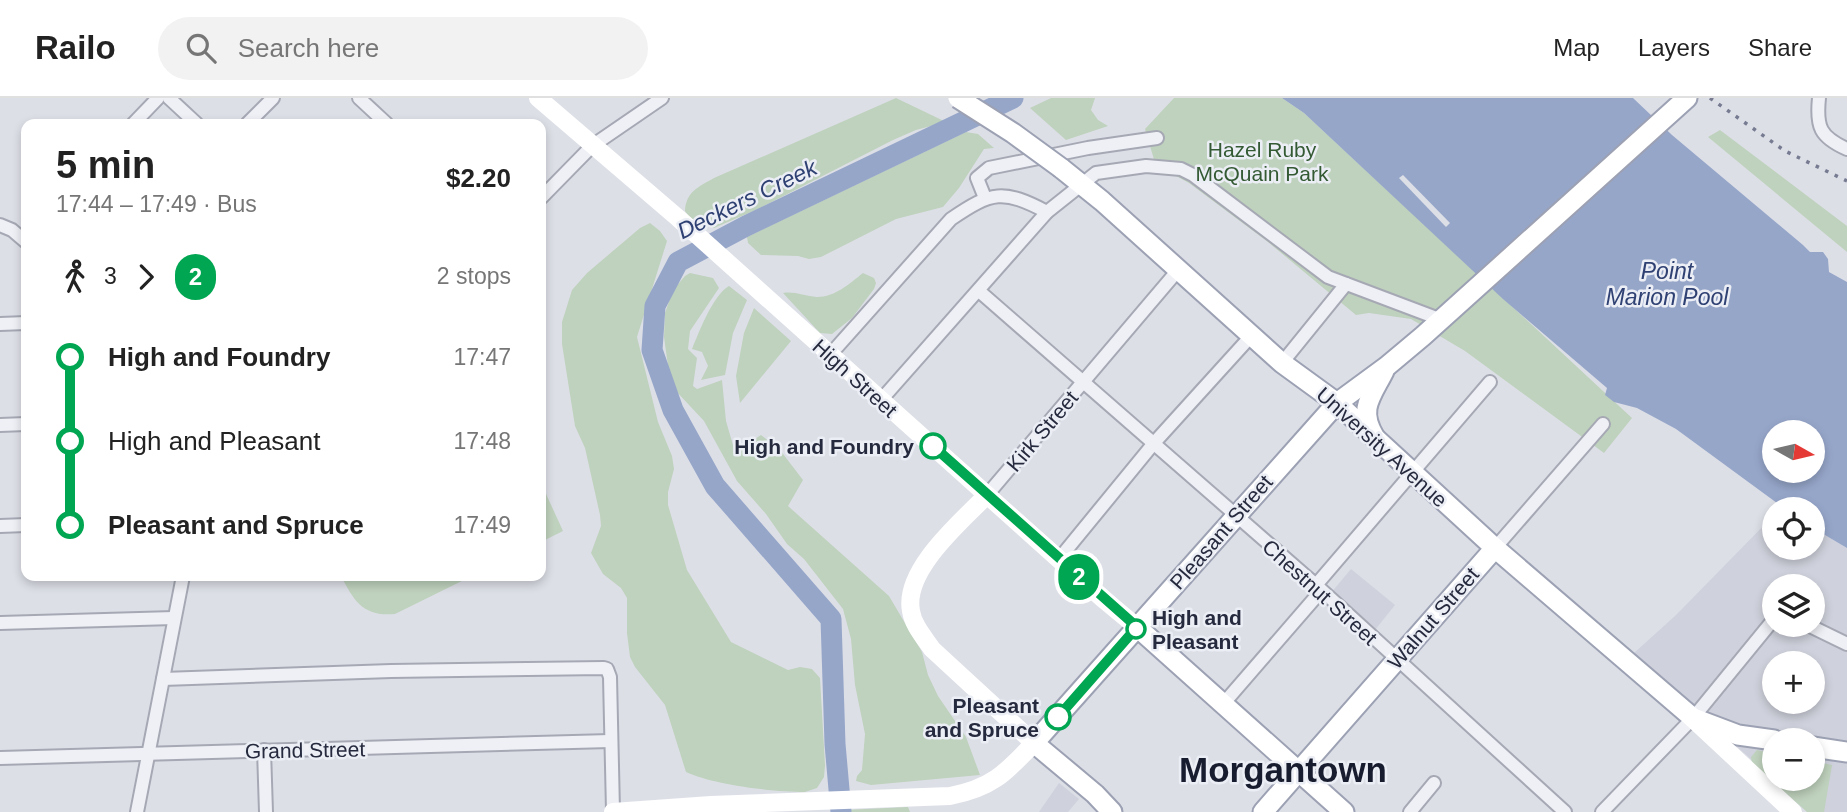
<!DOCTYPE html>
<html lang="en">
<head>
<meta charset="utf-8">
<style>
  :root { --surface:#fff; --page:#f2f2f2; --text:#222; --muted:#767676; --line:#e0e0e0 }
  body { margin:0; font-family:Helvetica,sans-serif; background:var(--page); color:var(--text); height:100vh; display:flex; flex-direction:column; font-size:26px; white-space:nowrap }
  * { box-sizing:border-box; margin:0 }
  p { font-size:23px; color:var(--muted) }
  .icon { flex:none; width:38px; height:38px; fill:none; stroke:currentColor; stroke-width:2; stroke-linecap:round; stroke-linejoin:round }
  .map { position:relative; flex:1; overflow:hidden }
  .sheet { position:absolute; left:21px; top:21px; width:525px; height:462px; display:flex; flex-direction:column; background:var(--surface); border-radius:14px; box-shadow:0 4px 10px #0003 }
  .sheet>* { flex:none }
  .badge { padding:0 14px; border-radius:23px; font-size:24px; line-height:46px }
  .needle { width:46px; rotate:98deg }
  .fabs { position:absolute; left:1762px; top:322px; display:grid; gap:14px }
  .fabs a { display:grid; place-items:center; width:63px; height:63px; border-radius:50%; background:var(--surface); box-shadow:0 4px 10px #0003; font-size:35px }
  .map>.badge { position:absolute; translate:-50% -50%; box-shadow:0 0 0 4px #fff }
  .legs { display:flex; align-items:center; gap:10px; height:77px; padding:0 35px; font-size:23px }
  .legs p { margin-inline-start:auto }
  .overview { display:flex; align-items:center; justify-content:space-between; height:119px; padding:0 35px }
  h1 { font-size:38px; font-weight:700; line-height:52px }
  ul { padding:0 35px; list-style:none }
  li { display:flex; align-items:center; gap:24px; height:84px; font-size:26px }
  li i { display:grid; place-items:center; width:10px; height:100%; margin:0 9px; background:currentColor }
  li i::after { content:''; width:18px; height:18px; margin:-9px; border:5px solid; border-radius:50%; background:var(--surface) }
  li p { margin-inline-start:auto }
  li:first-child i { background:linear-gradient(#0000 50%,currentColor 0) }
  li:last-child i { background:linear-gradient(currentColor 50%,#0000 0) }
  header { display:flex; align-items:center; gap:42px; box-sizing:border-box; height:98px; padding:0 35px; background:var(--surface); border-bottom:2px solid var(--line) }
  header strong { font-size:33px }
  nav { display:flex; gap:38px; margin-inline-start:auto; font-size:24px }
  .search { width:490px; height:63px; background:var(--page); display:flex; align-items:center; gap:18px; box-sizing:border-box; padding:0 24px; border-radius:38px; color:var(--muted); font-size:26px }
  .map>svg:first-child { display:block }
</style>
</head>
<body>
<header>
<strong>Railo</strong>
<div class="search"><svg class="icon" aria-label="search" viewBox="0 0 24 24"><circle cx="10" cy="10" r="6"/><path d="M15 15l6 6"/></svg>Search here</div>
<nav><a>Map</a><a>Layers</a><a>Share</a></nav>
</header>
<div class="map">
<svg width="1847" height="714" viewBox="0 0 1847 714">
  <rect width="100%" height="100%" fill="#dddfe7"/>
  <!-- built -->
  <g fill="#cfd1dc" fill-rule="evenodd">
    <path d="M1774,417V450H1813V430L1847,450V714H1809L1634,555L1676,517ZM1774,488H1813V527H1774ZM1774,565H1813V604H1774ZM1774,642H1813V681H1774Z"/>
    <polygon points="1351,471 1395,507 1375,532 1330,496"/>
    <polygon points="1059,685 1079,701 1068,714 1039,714"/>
  </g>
  <!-- green -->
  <g fill="#bfd2bd">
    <path d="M896,0L946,24L916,32L893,42L758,111L714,130L702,128L692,123L685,113C686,94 698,89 714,80Z"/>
    <polygon points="1051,0 1095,0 1091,12 1098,22 1108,28 1066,42 1030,10"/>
    <polygon points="1174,0 1282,0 1304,15 1632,320 1604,355 1465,253 1411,221 1369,215 1356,217 1268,144 1189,85 1176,78 1158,75 1145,31"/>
    <polygon points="1720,32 1847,128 1847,154 1708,39"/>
    <polygon points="966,34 978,36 994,50 984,51 959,90 943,109 896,121 821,159 809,161 798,158 761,157 748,145 747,139"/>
    <path d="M650,125L660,133L667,143L637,239L658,324L672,358L674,371L668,394V407L687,472L731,544L788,572L800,569L812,571L820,580L825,667L824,679L817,690L805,694C773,694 714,687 686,674L665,607L635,569L630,559L627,535V500L621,490L603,476L591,455L601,428L600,417L585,350L575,328L562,246V224L572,192L587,175L640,130Z"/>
    <polygon points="690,175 713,180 719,190 690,233 688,251 697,260 693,288 697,291 722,282 726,323 735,354 761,337 780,352 803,382 788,408 889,498 922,554 928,577 938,598 966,639 980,677 871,687 856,683 857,678 862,672 865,636 855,587 851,541 843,511 804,461 787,446 766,416 737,383 704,323 675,292 670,282 664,239 665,215 673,192 685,178"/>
    <path d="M863,175L874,180L876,185L874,191L852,220L832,236L820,235L783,195C794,193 805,198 817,199C835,199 849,186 863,175Z"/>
    <path d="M729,188L747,202L733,235L725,277L701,282L708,268L702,254L692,251C699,234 713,197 729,188Z"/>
    <polygon points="754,210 791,243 740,305 736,278 744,235"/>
    <polygon points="541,385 563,433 541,444"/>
    <path d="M341,478H472L395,516C363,519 354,503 341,478Z"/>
    <polygon points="1757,652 1774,656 1774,681 1813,681 1813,663 1832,667 1824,714 1807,714 1752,665 1751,659"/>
    <polygon points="908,709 910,714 844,714 844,712"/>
  </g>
  <!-- water -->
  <path fill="#96a6c9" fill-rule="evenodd" d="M1282,0H1633L1672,37L1803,147L1810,154H1823L1828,161L1829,174L1847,184V450L1813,430V411H1785L1676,331L1637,310L1614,304L1605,297L1607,290L1503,201L1304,15ZM1774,334H1813V373H1774Z"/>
  <!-- pier -->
  <polygon fill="#dddfe7" points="1403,77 1450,125 1446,129 1399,80"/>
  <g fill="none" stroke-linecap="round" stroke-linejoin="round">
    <!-- river -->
    <polyline stroke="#96a6c9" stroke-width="21" points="841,714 835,646 831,521 715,388 673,312 652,252 655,208 678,164 746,128 1013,0"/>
    <!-- street casing -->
    <g stroke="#a6a9b4" stroke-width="16">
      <g id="street">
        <polyline points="169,0 197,26"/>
        <polyline points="359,0 387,26"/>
        <path d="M1819,0C1816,29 1820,39 1847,51"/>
        <polyline points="133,26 158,0"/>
        <polyline points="247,26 273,0"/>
        <polyline points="541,100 592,48 662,0"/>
        <polyline points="985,100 977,80 989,70 1088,50 1157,40"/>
        <polyline points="0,127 12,132 26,144"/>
        <polyline points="979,193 1316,487 1565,714"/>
        <polyline points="0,226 26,225"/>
        <path d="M837,249L951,121C992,93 1003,91 1047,114"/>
        <polyline points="1282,265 1346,186"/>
        <polyline points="881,302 1047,114 1096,75 1146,68 1181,71 1193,77 1328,179 1434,219"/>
        <polyline points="0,327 26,326"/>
        <polyline points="987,397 1179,171"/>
        <polyline points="0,428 26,427"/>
        <polyline points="1495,450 1603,326"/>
        <polyline points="1059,461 1154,345 1252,237"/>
        <polyline points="1316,487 1490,284"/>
        <polyline points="0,525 174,520"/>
        <polyline points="1808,527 1847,546"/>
        <polyline points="163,581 391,573 604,570 607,571 610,579 613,713"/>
        <polyline points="1224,605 1321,493"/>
        <polyline points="264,652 266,714"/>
        <polyline points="0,660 610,643"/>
        <polyline points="137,714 183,478"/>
        <polyline points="1410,714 1434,685"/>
        <polyline points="1602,714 1693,620 1774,521"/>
      </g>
    </g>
    <!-- primary casing -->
    <g stroke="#9ca1b3" stroke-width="23">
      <g id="primary">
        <polyline points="1061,70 1102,103 1282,265 1337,305 1495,450 1693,620 1738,637 1774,642"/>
        <path d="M1374,338C1358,311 1371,299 1384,273"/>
        <polyline points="1137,529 1344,714"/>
        <polyline points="1813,649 1847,654"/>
        <polyline points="1112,714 1095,696 1034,645 1337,305 1386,269 1423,238 1687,0"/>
        <polyline points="1263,714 1495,450"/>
      </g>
    </g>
    <!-- street -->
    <use href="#street" stroke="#eff0f6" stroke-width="12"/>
    <!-- secondary -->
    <g stroke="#fff" stroke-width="18">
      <polyline points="538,0 678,120 1102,500 1137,529"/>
      <polyline points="1693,621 1793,714"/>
      <path d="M613,714L711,707L950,698C991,690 1005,676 1034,645L932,551C924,539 913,527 911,513C903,472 961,424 987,397"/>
    </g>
    <!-- primary -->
    <use href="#primary" stroke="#fff" stroke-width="19"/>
    <!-- rail -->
    <polyline stroke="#767b91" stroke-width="3.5" stroke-dasharray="3.5 7" stroke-linecap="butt" points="1710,0 1785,53 1847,83"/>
    <!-- primary-bridge casing -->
    <g stroke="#9ca1b3" stroke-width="23" stroke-linecap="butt">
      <polyline id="primary-bridge" points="958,0 1013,35 1061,70"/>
    </g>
    <!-- primary-bridge -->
    <use href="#primary-bridge" stroke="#fff" stroke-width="19"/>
  </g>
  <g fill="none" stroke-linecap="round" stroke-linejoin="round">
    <!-- line-1 casing -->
    <g stroke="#fff" stroke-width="16">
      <polyline id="line-1" points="933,348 1137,529 1058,619"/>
    </g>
    <!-- line-1 -->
    <use href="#line-1" stroke="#00a651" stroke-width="10"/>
  </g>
  <!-- markers -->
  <g fill="#fff" stroke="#00a651" stroke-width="3.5">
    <circle cx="933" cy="348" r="12"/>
    <circle cx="1136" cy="531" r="9"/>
    <circle cx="1058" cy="619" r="12"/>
  </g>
  <g text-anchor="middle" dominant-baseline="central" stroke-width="5" stroke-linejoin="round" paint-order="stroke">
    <!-- park labels -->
    <g font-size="21" fill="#335a33" stroke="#eceef5">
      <text x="1262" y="51">Hazel Ruby<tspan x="1262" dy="24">McQuain Park</tspan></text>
    </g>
    <!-- street labels -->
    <g font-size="21" fill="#262a3e" stroke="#eceef5">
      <text transform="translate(855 280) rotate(42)">High Street</text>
      <text transform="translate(1042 333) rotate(-50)">Kirk Street</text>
      <text transform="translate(1382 349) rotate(42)">University Avenue</text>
      <text transform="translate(1221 434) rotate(-49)">Pleasant Street</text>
      <text transform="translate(1320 494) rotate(42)">Chestnut Street</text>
      <text transform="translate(1433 520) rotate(-49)">Walnut Street</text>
      <text transform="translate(305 652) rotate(-1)">Grand Street</text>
    </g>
    <!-- stop labels -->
    <g font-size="21" font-weight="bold" fill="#262a3e" stroke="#eceef5" text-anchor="end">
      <text x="914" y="348">High and Foundry</text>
      <text x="1152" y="519" text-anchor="start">High and<tspan x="1152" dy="24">Pleasant</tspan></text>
      <text x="1039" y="607">Pleasant<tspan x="1039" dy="24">and Spruce</tspan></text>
    </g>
    <!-- water labels -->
    <g font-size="23" font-style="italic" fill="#2f4173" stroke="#eceef5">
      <text transform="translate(747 101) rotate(-26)">Deckers Creek</text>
      <text x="1667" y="173">Point<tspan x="1667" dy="26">Marion Pool</tspan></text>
    </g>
    <!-- town labels -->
    <g font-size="35" font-weight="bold" fill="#181c2f" stroke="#eceef5">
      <text x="1283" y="671">Morgantown</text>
    </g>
  </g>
</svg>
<div class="fabs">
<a><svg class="needle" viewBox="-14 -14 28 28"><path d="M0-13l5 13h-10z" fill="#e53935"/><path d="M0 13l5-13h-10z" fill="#767676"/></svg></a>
<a><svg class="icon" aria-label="locate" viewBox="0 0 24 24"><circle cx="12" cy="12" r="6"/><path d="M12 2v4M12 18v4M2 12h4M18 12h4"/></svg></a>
<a><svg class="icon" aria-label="layers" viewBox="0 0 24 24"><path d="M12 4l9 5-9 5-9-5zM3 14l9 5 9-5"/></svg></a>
<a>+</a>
<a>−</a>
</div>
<b class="badge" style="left:1079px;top:479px;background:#00a651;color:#fff">2</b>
<section class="sheet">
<div class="overview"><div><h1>5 min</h1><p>17:44 – 17:49 · Bus</p></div><b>$2.20</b></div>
<div class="legs"><svg class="icon" aria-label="walk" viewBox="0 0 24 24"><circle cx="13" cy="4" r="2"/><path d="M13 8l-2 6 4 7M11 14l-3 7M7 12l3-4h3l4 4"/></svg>3<svg class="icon" aria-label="forward" viewBox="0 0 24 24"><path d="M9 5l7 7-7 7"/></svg><b class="badge" style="background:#00a651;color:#fff">2</b><p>2 stops</p></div>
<ul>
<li><i style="color:#00a651"></i><b>High and Foundry</b><p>17:47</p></li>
<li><i style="color:#00a651"></i><span>High and Pleasant</span><p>17:48</p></li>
<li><i style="color:#00a651"></i><b>Pleasant and Spruce</b><p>17:49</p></li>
</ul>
</section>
</div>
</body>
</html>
